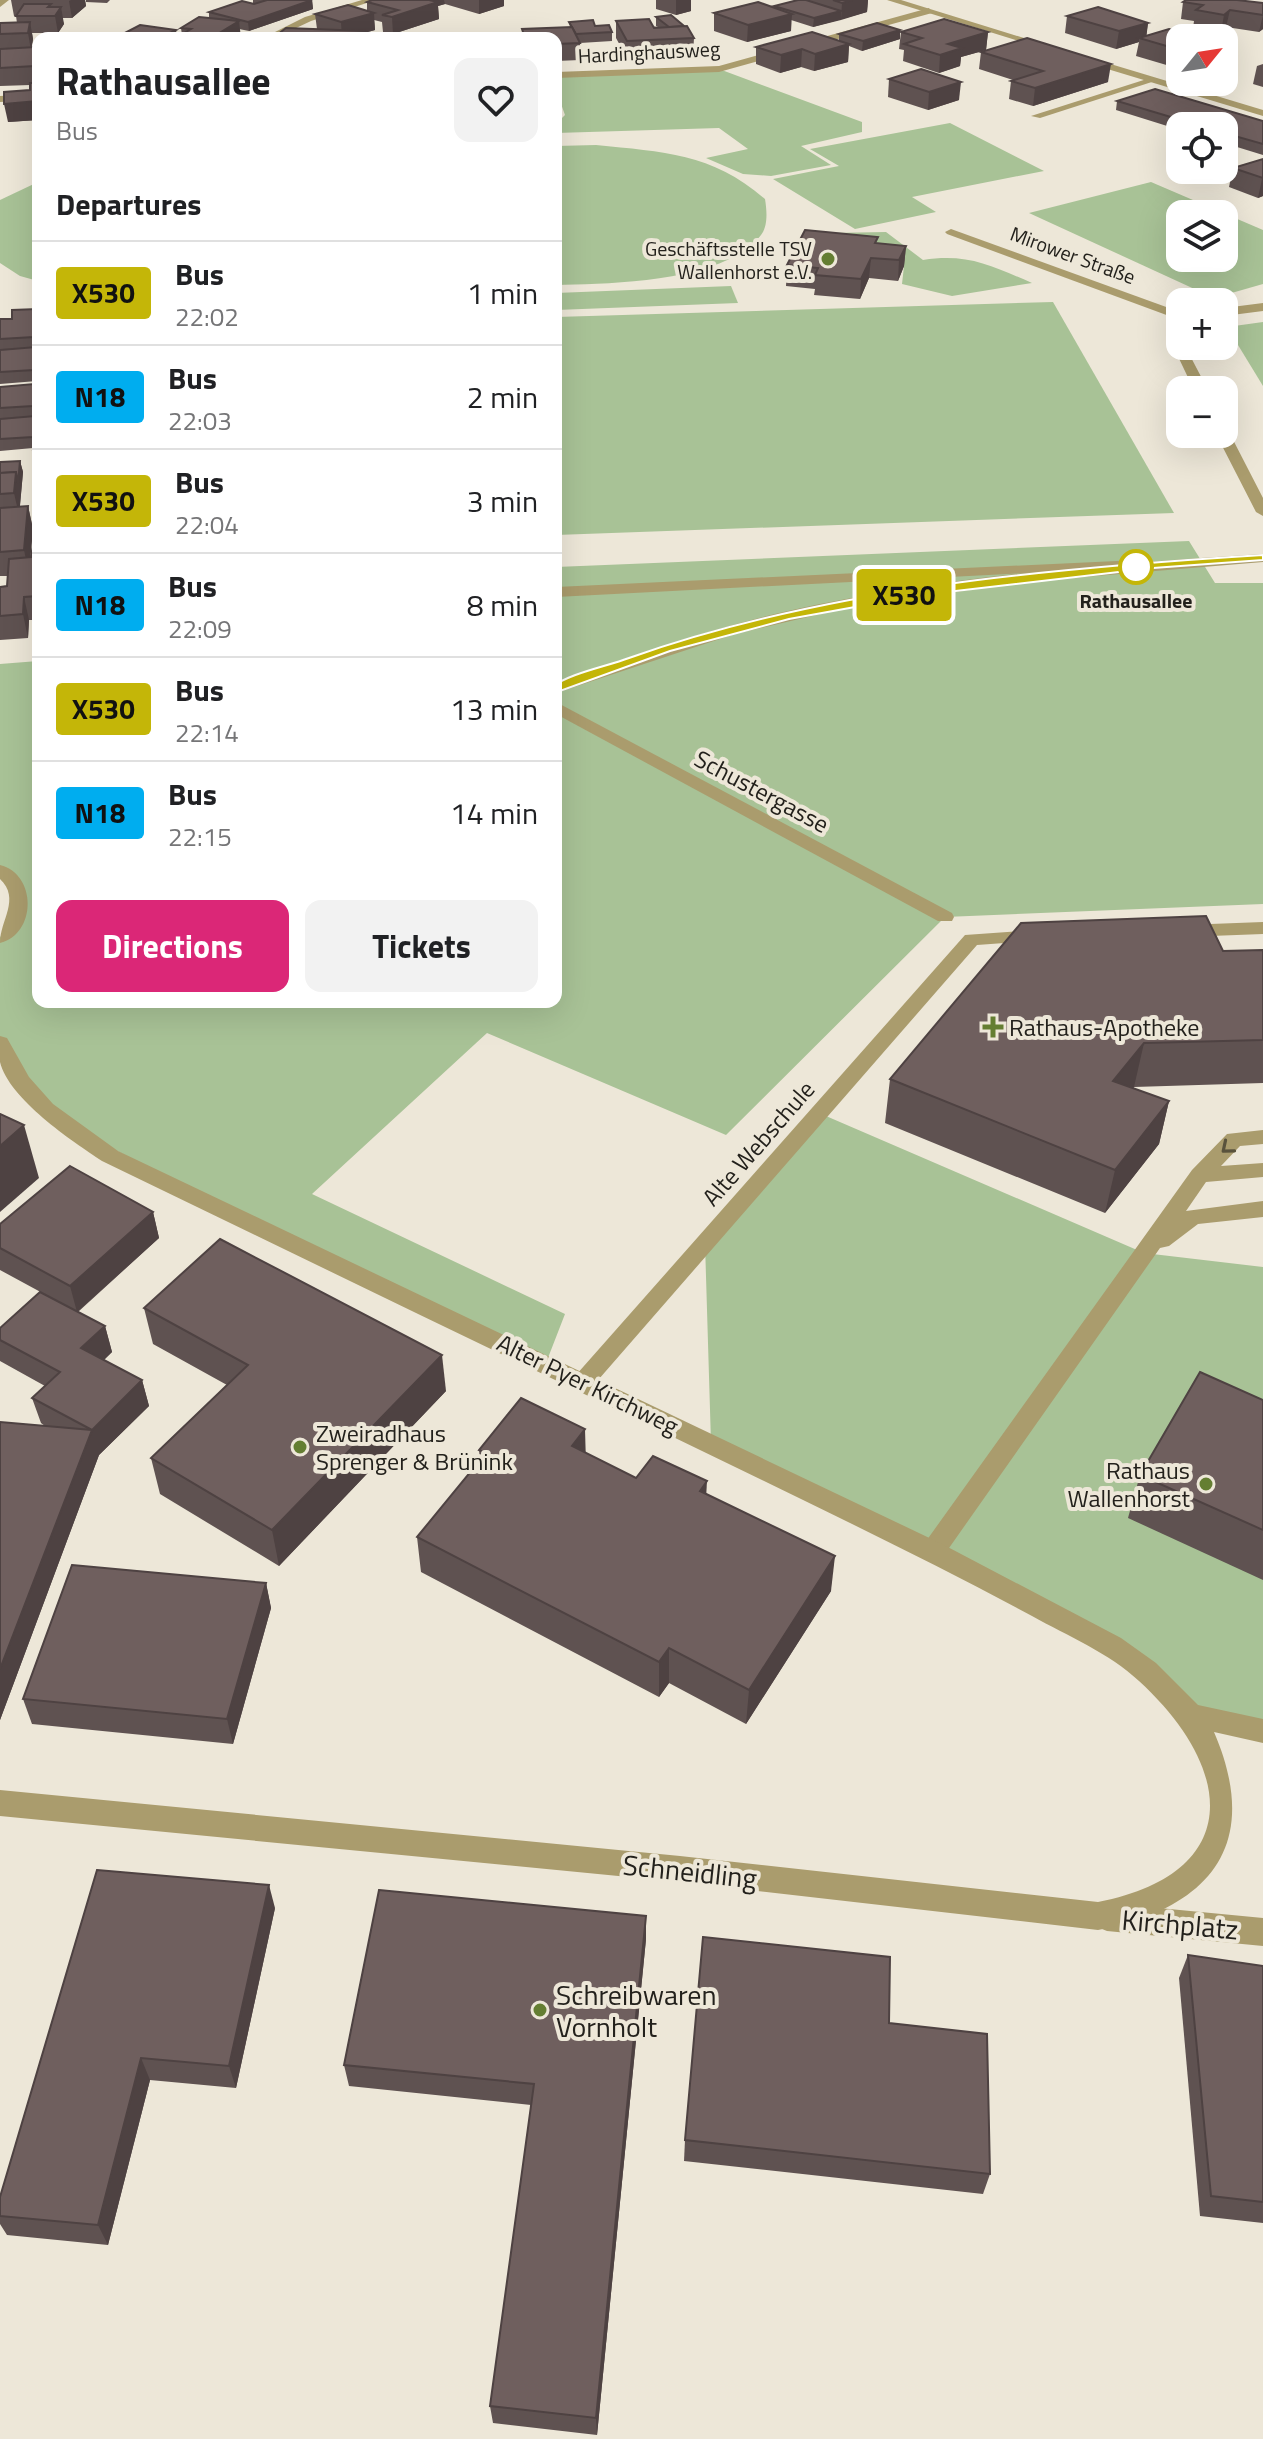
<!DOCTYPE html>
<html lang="en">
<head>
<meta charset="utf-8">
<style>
  :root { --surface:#fff; --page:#f2f2f2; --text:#202124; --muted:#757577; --line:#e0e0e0; --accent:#db2777 }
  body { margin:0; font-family:"Titillium Web",sans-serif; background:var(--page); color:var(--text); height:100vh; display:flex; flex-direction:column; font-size:30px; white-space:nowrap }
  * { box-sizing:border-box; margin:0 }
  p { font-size:26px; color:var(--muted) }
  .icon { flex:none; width:44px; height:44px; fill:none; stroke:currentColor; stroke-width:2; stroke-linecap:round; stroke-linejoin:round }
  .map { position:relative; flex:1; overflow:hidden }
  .details { position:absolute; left:32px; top:32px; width:530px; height:976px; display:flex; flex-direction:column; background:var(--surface); border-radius:16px; box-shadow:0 8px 32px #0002 }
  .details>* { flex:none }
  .badge { padding:0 16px; border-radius:6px; font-size:28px; line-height:52px }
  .needle { width:52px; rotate:60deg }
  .controls { position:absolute; left:1166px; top:24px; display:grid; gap:16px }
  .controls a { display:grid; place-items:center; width:72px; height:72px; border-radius:16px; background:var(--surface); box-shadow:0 8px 32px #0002; font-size:40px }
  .map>.badge { position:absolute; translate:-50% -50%; box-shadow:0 0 0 4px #fff }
  h2 { padding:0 24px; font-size:30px; line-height:72px }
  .round { display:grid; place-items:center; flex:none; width:84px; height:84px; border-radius:16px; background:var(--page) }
  .head { display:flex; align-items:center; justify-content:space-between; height:136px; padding:0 24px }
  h1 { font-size:38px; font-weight:700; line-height:60px }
  .button { display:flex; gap:16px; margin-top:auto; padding:16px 24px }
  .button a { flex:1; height:92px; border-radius:16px; background:var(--accent); color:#fff; font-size:32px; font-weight:700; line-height:92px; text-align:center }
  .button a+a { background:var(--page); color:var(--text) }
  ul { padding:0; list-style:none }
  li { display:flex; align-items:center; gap:24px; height:104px; padding:0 24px; border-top:2px solid var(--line) }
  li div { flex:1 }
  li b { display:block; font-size:30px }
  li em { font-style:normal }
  li .badge { min-width:88px; font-weight:700; text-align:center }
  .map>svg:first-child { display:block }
</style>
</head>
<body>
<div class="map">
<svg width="1263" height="2439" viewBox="0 0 1263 2439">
  <rect width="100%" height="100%" fill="#ede7d8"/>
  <!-- green -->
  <g fill="#a8c296" fill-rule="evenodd">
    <polygon points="719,69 862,122 862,132 801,146 831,165 771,176 743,174 706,158 748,149 719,128 556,133 556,107 561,119 565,115 556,90 556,75"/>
    <polygon points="950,123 1044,171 912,197 936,212 855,229 773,179 839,166 810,149"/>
    <path d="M596,145C664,152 712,153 765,199C767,211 768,226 761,235C726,282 610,284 556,285V146Z"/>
    <polygon points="38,182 38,281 20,276 0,263 0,200"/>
    <path d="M1151,182L1263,230V284L1214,298L1029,213ZM1180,214H1224V258H1180Z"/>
    <path d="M886,232L923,260C968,253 992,266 1032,283L952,296L902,284L904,266L830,233Z"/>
    <polygon points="731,286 738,303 556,310 556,293"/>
    <polygon points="1053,302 1174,513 556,535 556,317"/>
    <polygon points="1263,322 1263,386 1227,327"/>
    <polygon points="1189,541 1215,583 1263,583 1263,904 945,917 726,1135 487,1033 312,1194 565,1314 546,1363 301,1247 52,1117 0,1043 0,937 13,926 19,914 0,870 0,664 38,661 38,1002 556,1002 556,567"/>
    <polygon points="819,1113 1144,1253 1263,1267 1263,1723 1190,1715 1147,1671 711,1443 705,1243"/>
  </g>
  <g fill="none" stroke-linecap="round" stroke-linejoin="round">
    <!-- service -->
    <g fill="#aa9c6d" fill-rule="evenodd">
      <polygon points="1150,78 1158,80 1040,118 1031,116"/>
      <polygon points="1138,560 1145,564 1143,567 556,597 556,587"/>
      <polygon points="556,702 952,913 954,917 952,921 938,921 556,714"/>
      <polygon points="1263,1130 1263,1144 1240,1146 1221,1166 1263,1163 1263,1177 1206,1182 1186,1211 1263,1201 1263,1217 1198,1224 1169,1246 1160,1248 942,1558 933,1561 924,1558 920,1551 924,1544 1192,1170 1227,1134"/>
      <polygon points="1107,1903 1263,1918 1263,1946 1107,1931 1097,1927 1092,1917 1097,1907"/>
    </g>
    <!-- pedestrian -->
    <g fill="#aa9c6d" fill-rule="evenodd">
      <polygon points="1263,922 1263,934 1184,937 1175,931 1184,925"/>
      <polygon points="1038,930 1047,936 1045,940 977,945 592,1387 584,1390 576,1387 572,1381 576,1375 965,935"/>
    </g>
    <!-- minor -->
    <g fill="#aa9c6d" fill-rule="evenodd">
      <polygon points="0,0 9,0 0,7"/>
      <polygon points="362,0 376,0 311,21 275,38 263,38 305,17"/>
      <polygon points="929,8 932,13 719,72 556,78 556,72 719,66"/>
      <polygon points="38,94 38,100 0,102 0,96"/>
      <polygon points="951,229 1180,312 1180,320 947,234 945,232"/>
      <polygon points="1263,303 1263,311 1224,316 1224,308"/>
      <polygon points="1180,334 1180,346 1185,346 1208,390 1194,390 1173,346 1174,338"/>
      <polygon points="1224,430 1230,434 1263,498 1263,516 1256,512 1216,434 1224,434"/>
      <path d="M1263,554V562L1024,582L846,608L735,634L556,693V683C632,656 709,629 788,611C944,576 1104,564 1263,554Z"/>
      <path d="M0,865C37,874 37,934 0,943C0,920 21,899 0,879Z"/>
      <path d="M0,1036L7,1038L29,1077L53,1104L118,1151L942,1544L1121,1638L1156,1663L1198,1705L1263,1719V1743L1214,1732C1263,1846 1209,1908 1098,1930L680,1882L0,1816V1790L680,1856L1098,1902C1245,1873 1235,1769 1139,1681C1109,1653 1068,1636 1032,1616C956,1575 879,1537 801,1499C568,1386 335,1274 102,1161C72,1141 9,1099 0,1062C0,1054 0,1044 0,1036Z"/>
    </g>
    <!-- tertiary -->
    <g fill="#aa9c6d" fill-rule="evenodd">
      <polygon points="887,0 901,0 1053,47 1045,49"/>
      <polygon points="1084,56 1263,110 1263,116 1081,61"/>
    </g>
  </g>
  <!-- wall -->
  <g fill="#5f5251">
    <polygon points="11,0 85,0 86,6 72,18 62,18 64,24 58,33 32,33 33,39 32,47 38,56 38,120 8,122 30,90 30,85 0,86 0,23 17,23 16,16 14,16"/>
    <polygon points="86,0 110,0 107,3 86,2"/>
    <polygon points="253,0 312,0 313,9 249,31 239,29 241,38 179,38 179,36 182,35 181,28 209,18 209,12 253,4"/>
    <polygon points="372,0 504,0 504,6 479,14 445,4 438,6 439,19 393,34 383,32 382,22 374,20 375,30 364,33 364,38 273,38 317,29 315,14 367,11 367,2"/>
    <polygon points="656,0 691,0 691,11 676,15 656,9"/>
    <polygon points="798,0 868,0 867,12 813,27 791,20 791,31 747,42 714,31 714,13 774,8 774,6"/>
    <polygon points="1183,2 1263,3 1263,29 1259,32 1226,27 1221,32 1193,28 1194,21 1181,19"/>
    <polygon points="1067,16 1148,23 1146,36 1180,38 1180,69 1136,56 1139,42 1116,49 1065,33"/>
    <polygon points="656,17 694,38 693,55 627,58 616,38 616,21 658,27 656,26"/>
    <polygon points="569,22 595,26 612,32 612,41 580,43 580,60 556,61 556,38 522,38 522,29 570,27"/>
    <polygon points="176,30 177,38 121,38 121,35"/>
    <polygon points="900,30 900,39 862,51 849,46 848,62 814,71 801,67 780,73 756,64 756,47 839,41 839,34"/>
    <polygon points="901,32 988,32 986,50 961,57 960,66 939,73 903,61 904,50 899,49"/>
    <polygon points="981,52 1108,82 1033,106 1009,99 1011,81 1013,80 979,69"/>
    <polygon points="1263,64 1263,87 1253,84 1257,66"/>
    <polygon points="889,79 959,100 928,110 888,97"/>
    <polygon points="1117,101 1263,121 1263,155 1224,143 1224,126 1180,126 1180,130 1116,110"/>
    <polygon points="1263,159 1263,196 1258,198 1229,187 1233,168"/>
    <polygon points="877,243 906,246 904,266 898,281 869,278 860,299 814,295 815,289 786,286 787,265"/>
    <polygon points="38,309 38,389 37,381 0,384 0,339 12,319"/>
    <polygon points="34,384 38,425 38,472 33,448 0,451 0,387"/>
    <polygon points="20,461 23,472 20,506 28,506 33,529 30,557 38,533 38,620 29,620 28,638 0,640 0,587 7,586 8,576 0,576 0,462"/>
    <polygon points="1263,950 1263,1083 1134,1087 1133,1088 1169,1101 1159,1144 1105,1213 885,1123 890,1079 1223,951"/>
    <polygon points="153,1212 159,1238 78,1312 105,1326 112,1352 104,1360 142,1380 149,1406 99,1455 0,1720 0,1422 45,1426 41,1423 32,1398 45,1386 0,1361 0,1328 59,1302 0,1270 0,1224"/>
    <polygon points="144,1308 446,1391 279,1566 160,1494 151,1458 227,1385 153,1344"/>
    <polygon points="1263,1400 1263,1580 1128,1518 1140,1475"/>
    <polygon points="479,1450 586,1453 636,1478 706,1494 831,1591 746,1724 669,1683 659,1697 421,1572 417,1537 480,1460"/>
    <polygon points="266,1583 271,1608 233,1744 32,1724 23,1699"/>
    <polygon points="275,1908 236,2088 150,2080 108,2245 7,2235 0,2224 0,2216"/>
    <polygon points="646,1939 597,2435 493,2423 490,2406 531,2105 349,2086 344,2065"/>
    <polygon points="1188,1955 1263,1966 1263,2223 1200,2216 1179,1978"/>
    <polygon points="889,2023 990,2174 983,2194 684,2161 685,2140"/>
  </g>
  <!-- shaded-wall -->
  <g fill="#4e4242">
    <polygon points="71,0 85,0 86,6 72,18 69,1"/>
    <polygon points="312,0 313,9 249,31 248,22"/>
    <polygon points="424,0 444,0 445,4 438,6 439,19 393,34 392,17"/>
    <polygon points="479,0 504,0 504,6 479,14"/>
    <polygon points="676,0 691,0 691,11 676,15"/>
    <polygon points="852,0 868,0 867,12 841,20 842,3"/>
    <polygon points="61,7 64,24 58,33 55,16"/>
    <polygon points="1230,10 1226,27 1221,32 1224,15"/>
    <polygon points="841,11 841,20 813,27 814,18"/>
    <polygon points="374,13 375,30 364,33 364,38 342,38 341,22"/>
    <polygon points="792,14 791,31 747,42 748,25"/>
    <polygon points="1263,15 1263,29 1259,32"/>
    <polygon points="239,21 241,38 211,38"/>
    <polygon points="30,22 33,39 31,50 28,33"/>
    <polygon points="1148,23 1146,40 1139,38 1139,42 1116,49 1119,31"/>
    <polygon points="176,30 177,38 160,38"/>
    <polygon points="900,30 900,39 862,51 863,41"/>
    <polygon points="988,32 986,50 961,57 960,66 939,73 940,55 948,44"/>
    <polygon points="849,44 848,62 814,71 815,54"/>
    <polygon points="36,47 38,56 38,82 35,66"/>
    <polygon points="802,49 801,67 780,73 781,55"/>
    <polygon points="1111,64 1108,82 1033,106 1035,88"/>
    <polygon points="961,82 959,100 928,110 929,92"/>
    <polygon points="37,101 38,120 8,122 4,104"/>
    <polygon points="1263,178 1263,196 1258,198 1262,179"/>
    <polygon points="906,246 904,266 898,281 899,260"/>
    <polygon points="871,258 869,278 860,299 861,279"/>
    <polygon points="34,329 38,347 37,381 34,370 36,347 34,337"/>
    <polygon points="34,384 38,403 36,448 33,437 35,416 33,406"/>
    <polygon points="20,461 23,472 19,515 14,493 16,472"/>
    <polygon points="28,506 33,529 29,574 24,550"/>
    <polygon points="24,597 29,620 28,638 23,614"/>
    <polygon points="1144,1043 1134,1087 1103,1125 1113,1081"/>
    <polygon points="1169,1101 1159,1144 1105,1213 1115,1170"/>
    <polygon points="24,1125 39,1178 0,1212 0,1146"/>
    <polygon points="153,1212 159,1238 77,1312 70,1286"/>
    <polygon points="105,1326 112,1352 89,1374 81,1348"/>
    <polygon points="442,1355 446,1391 279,1566 272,1530"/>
    <polygon points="142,1380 149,1406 99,1455 0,1720 0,1669 92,1430"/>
    <polygon points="585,1429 586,1464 572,1446"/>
    <polygon points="707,1481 705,1516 700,1491"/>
    <polygon points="835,1556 831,1591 746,1724 749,1690"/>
    <polygon points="266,1583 271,1608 233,1744 227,1719"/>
    <polygon points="669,1648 669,1683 659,1697 659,1662"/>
    <polygon points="269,1885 275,1908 236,2088 229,2066"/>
    <polygon points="646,1916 646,1939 597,2435 596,2418"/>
    <polygon points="141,2058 150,2080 108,2245 98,2225"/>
  </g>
  <!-- building -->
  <g fill="#6f5f5e" stroke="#4e4242" stroke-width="2">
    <polygon points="267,0 312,0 248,22 209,12 242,1 254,4"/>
    <polygon points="372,0 429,0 438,2 392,17 382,15 398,10 367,2"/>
    <polygon points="798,0 806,0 841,11 814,18 774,6"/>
    <polygon points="833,0 852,0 842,3"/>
    <polygon points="1186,0 1237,0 1263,3 1263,15 1230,10 1224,15 1196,10 1203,5 1183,2"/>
    <polygon points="758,2 792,14 748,25 714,13"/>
    <polygon points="24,4 51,4 48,7 61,7 55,16 16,16"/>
    <polygon points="348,5 374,13 341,22 315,14"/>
    <polygon points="1098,7 1148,23 1119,31 1067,16"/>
    <polygon points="671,15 684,26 669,27 656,17"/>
    <polygon points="199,17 239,21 211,38 179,36 191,29 181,28"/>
    <polygon points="649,19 654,28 687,26 694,38 627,41 616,21"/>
    <polygon points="944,19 988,32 948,44 962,48 940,55 904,44 922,38 901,32"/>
    <polygon points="593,20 595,26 609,25 612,32 576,34 569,22"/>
    <polygon points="30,22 28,33 0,34 0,23"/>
    <polygon points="877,23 900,30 863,41 839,34"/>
    <polygon points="140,25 176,30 160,38 145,38 121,35"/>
    <polygon points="572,27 580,43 556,44 556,38 525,38 522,29"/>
    <polygon points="286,28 364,31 355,38 273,38"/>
    <polygon points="1169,29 1202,38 1180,38 1180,50 1139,38"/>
    <polygon points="812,32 849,44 815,54 802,49 781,55 756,47"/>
    <polygon points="462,34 463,38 394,38 394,37"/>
    <polygon points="1027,38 1111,64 1035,88 1011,81 1043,71 981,52"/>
    <polygon points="36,47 35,66 0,68 0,49"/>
    <polygon points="921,69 961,82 929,92 889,79"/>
    <polygon points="30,83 38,83 38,114 37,101 4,104 4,92 30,90"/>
    <polygon points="1155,89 1263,121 1263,144 1224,133 1224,126 1201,126 1117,101"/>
    <polygon points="1263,159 1263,178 1233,168"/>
    <polygon points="805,230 878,237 875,243 906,246 899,260 871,258 861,279 815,275 818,268 787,265"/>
    <polygon points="38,309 38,329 34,329 34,337 0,339 0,319 12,319 12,310"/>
    <polygon points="36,347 34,370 0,372 0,350"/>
    <polygon points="34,384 33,406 0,408 0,387"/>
    <polygon points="35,416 33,437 0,439 0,419"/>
    <polygon points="36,425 38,425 38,450 33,450"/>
    <polygon points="20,461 18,483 16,472 0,473 0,462"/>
    <polygon points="16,472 14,493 0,494 0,473"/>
    <polygon points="28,506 24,550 0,552 0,508"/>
    <polygon points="35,533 38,533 38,596 24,597 23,614 0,616 0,587 7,586 9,559 31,557"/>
    <polygon points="1206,916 1223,951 1263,950 1263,1040 1144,1043 1113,1081 1169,1101 1115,1170 890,1079 1021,923"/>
    <polygon points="0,1114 24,1125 0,1146"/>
    <polygon points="70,1166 153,1212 70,1286 0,1248 0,1224"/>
    <polygon points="220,1239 442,1355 272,1530 151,1458 248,1365 144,1308"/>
    <polygon points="40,1292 105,1326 81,1348 142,1380 92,1430 0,1669 0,1422 92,1430 32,1398 60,1372 0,1340 0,1328"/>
    <polygon points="1200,1372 1263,1400 1263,1530 1140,1475"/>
    <polygon points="521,1398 585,1429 572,1446 636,1478 653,1456 707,1481 700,1491 835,1556 749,1690 669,1648 659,1662 417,1537 486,1453 479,1450"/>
    <polygon points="72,1565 266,1583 227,1719 23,1699"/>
    <polygon points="97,1870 269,1885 229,2066 141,2058 98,2225 0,2216 0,2197"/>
    <polygon points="379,1890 646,1916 596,2418 490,2406 534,2084 344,2065"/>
    <polygon points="703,1937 890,1957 889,2023 987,2034 990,2174 685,2140"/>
    <polygon points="1188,1955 1263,1966 1263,2202 1211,2196"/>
  </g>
  <!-- one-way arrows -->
  <defs><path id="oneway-chevron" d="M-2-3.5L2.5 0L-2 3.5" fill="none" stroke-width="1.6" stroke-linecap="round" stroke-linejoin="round" transform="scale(2)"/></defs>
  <use stroke="#59523c" href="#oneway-chevron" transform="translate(1227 1148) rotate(140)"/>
  <!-- line -->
  <path fill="#c4b608" stroke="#fff" stroke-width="2" d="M1263,555V560L1153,568L921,595L789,619L670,651L560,691L550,688C570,673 605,667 629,658C829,587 1053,568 1263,555Z"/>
  <!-- markers -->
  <g fill="#647e32" stroke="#ede7d8" stroke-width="3">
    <circle cx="828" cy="259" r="8"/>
    <path d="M989 1015h8v8h8v8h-8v8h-8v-8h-8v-8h8z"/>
    <circle cx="300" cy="1447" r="8"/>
    <circle cx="1206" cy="1484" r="8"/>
    <circle cx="540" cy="2010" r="8"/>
  </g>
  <circle fill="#fff" stroke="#c4b608" stroke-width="4" cx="1136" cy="567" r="16"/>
  <g text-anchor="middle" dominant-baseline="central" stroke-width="8" stroke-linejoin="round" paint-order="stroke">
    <!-- far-street labels -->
    <g font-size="20" fill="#23211c" stroke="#ede7d8">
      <text transform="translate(649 52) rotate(-3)">Hardinghausweg</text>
      <text transform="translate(1073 255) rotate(20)">Mirower Straße</text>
    </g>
    <!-- far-poi labels -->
    <g font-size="20" fill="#23211c" stroke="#ede7d8" text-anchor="end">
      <text x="812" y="248">Geschäftsstelle TSV<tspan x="812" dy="23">Wallenhorst e.V.</tspan></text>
    </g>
    <!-- far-stop labels -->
    <g font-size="20" font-weight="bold" fill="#23211c" stroke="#ede7d8">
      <text x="1136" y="600">Rathausallee</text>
    </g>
    <!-- street labels -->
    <g font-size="24" fill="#23211c" stroke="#ede7d8">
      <text transform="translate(762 791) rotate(28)">Schustergasse</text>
      <text transform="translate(758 1143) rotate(-49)">Alte Webschule</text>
      <text transform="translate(588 1384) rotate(26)">Alter Pyer Kirchweg</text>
    </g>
    <!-- poi labels -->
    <g font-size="24" fill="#23211c" stroke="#ede7d8" text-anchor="start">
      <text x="1009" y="1027">Rathaus-Apotheke</text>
      <text x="316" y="1433">Zweiradhaus<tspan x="316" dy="28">Sprenger &amp; Brünink</tspan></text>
      <text x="1190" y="1470" text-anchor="end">Rathaus<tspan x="1190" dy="28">Wallenhorst</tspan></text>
    </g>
    <!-- near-street labels -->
    <g font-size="28" fill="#23211c" stroke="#ede7d8">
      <text transform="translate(690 1871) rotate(6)">Schneidling</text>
      <text transform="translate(1180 1924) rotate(5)">Kirchplatz</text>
    </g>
    <!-- near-poi labels -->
    <g font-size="28" fill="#23211c" stroke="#ede7d8" text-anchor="start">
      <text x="556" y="1994">Schreibwaren<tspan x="556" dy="32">Vornholt</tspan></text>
    </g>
  </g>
</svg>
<div class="controls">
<a><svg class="needle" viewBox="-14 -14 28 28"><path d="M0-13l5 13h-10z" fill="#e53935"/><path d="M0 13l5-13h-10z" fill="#757577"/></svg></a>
<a><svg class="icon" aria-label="locate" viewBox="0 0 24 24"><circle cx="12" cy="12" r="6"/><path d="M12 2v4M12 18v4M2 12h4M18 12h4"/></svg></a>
<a><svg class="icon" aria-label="layers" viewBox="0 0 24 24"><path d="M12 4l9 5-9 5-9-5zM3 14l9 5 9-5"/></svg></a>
<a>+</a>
<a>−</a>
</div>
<b class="badge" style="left:904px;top:595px;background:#c4b608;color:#111">X530</b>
<section class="details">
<div class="head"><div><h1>Rathausallee</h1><p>Bus</p></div><a class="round"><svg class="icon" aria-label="heart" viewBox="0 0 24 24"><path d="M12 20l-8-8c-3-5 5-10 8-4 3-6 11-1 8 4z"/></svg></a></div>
<h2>Departures</h2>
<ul>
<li><span class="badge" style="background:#c4b608;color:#111">X530</span><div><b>Bus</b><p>22:02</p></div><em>1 min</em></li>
<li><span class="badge" style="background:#00adef;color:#111">N18</span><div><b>Bus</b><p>22:03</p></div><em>2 min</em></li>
<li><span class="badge" style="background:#c4b608;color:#111">X530</span><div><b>Bus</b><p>22:04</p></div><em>3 min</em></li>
<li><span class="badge" style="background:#00adef;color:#111">N18</span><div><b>Bus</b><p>22:09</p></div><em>8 min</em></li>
<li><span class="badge" style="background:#c4b608;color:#111">X530</span><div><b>Bus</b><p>22:14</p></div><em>13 min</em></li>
<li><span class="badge" style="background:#00adef;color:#111">N18</span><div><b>Bus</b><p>22:15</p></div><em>14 min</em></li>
</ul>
<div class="button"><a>Directions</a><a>Tickets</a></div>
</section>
</div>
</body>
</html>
